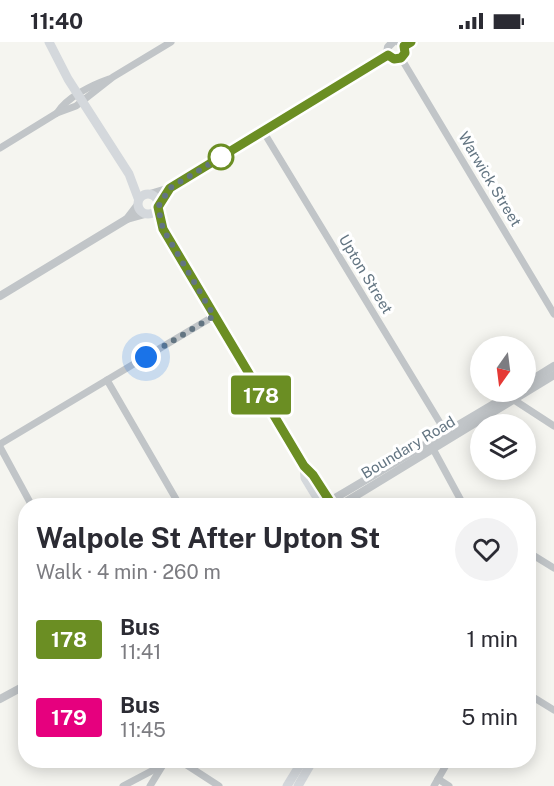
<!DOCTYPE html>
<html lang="en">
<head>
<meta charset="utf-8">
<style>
  :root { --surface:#fff; --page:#f2f2f3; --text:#2b2b33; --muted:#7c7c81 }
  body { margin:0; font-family:"Public Sans",sans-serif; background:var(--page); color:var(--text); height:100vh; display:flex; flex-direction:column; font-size:22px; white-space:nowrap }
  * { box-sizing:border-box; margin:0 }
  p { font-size:20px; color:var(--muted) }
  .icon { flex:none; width:33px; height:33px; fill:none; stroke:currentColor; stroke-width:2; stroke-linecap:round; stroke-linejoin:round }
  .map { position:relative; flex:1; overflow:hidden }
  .sheet { position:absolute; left:18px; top:456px; width:518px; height:270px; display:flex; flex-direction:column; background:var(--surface); border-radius:24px; box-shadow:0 3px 15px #0003 }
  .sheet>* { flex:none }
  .badge { padding:0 12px; border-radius:4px; font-size:21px; line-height:39px }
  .needle { width:39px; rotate:194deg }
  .tools { position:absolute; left:470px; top:294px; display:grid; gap:12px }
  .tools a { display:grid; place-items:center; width:66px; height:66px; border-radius:50%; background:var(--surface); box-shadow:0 3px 15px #0003; font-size:30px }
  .you { position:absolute; width:30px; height:30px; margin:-15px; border:4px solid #fff; border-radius:50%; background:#1a73e8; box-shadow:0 0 0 9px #1a73e833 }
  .map>.badge { position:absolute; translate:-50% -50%; box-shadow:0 0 0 3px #fff }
  .round { display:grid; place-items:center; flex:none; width:63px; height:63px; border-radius:32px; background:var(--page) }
  .overview { display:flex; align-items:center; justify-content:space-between; height:102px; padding:0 18px }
  h1 { font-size:28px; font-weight:700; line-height:45px }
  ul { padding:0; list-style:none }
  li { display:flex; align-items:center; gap:18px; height:78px; padding:0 18px }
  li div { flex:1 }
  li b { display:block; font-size:22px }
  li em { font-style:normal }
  li .badge { min-width:66px; font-weight:700; text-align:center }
  .status { display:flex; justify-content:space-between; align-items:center; height:42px; padding:0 30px; background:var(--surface); direction:ltr }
  .status svg { height:16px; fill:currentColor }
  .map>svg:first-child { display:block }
</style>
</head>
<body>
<div class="status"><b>11:40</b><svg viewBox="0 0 49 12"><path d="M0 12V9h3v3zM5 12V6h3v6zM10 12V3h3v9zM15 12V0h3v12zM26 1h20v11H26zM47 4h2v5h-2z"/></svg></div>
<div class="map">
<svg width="554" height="744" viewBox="0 0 554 744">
  <rect width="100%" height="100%" fill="#f5f5f0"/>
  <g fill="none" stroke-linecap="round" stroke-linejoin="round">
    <!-- minor -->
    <g stroke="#c1c5c8" stroke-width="7">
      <polyline points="401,16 554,272"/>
      <path d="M57,71C67,55 92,43 109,37"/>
      <polyline points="263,89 445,389"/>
      <polyline points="0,106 57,71 76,64 113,35 171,0"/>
      <polyline points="107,338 180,464"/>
      <polyline points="511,356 554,384"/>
      <polyline points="0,402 214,274"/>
      <polyline points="0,405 32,464"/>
      <polyline points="432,405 464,464"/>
      <polyline points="528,510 554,526"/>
      <polyline points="528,652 554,668"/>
      <polyline points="179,718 219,744"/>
      <polyline points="438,737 449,744"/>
      <polyline points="123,744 163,723"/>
      <polyline points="150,744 166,718"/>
      <polyline points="434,744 449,718"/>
    </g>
    <!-- tertiary -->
    <g stroke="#c1c5c8" stroke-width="8">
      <polyline points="393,0 388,5 387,11 396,18 405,11 404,5 399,0"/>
      <polyline points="150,152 170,146"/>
      <polyline points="158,162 170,146 388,13"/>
      <polyline points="127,177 145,172"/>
      <polyline points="0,254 127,177 137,164"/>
      <polyline points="525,342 554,324"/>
      <polyline points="325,462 514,350"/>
      <polyline points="339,464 554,333"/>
      <polyline points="0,657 26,643"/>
    </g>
    <!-- secondary -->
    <g stroke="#d4d8dc" stroke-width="9">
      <polyline points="49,0 68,37 129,132 138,156"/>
      <circle cx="148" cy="162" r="10"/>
      <polyline points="158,165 163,187 304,424 313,433 333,464"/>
      <polyline points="304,424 305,436 322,464"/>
      <polyline points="287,744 303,718"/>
      <polyline points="298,744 313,718"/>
    </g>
  </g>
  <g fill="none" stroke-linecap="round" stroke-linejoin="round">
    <!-- line casing -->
    <g stroke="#fff" stroke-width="14">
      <polyline id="line" points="333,464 313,433 304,424 163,187 158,165 170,146 388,13 394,17 401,16 405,11 404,4 411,0"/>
    </g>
    <!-- line -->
    <use href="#line" stroke="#6b8e23" stroke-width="9"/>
    <!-- walk -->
    <polyline stroke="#637582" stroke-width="6" stroke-dasharray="0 10.8" points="146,315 214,274 163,187 158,165 170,146 226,112 221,115"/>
  </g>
  <!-- markers -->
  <circle fill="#fff" stroke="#6b8e23" stroke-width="3" cx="221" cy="115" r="12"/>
  <g text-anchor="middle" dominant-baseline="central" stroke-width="6" stroke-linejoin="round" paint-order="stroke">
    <!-- street labels -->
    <g font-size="15" fill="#637582" stroke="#fff">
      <text transform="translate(490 137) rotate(59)">Warwick Street</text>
      <text transform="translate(366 232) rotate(59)">Upton Street</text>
      <text transform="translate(408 405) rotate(-31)">Boundary Road</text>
    </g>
  </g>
</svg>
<div class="tools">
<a><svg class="needle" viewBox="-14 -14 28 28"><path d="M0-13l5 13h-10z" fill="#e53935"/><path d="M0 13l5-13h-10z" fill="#7c7c81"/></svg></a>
<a><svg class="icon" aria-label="layers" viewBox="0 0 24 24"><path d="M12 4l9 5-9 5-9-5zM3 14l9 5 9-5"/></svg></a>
</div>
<div class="you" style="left:146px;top:315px"></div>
<b class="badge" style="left:261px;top:353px;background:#6b8e23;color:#fff">178</b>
<section class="sheet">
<div class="overview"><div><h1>Walpole St After Upton St</h1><p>Walk · 4 min · 260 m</p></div><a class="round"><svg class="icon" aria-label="heart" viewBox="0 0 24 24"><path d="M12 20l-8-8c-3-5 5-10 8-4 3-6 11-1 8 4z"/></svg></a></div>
<ul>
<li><span class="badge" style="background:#6b8e23;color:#fff">178</span><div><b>Bus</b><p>11:41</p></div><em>1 min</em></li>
<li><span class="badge" style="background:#e6007e;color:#fff">179</span><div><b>Bus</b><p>11:45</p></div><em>5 min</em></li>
</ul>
</section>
</div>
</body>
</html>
